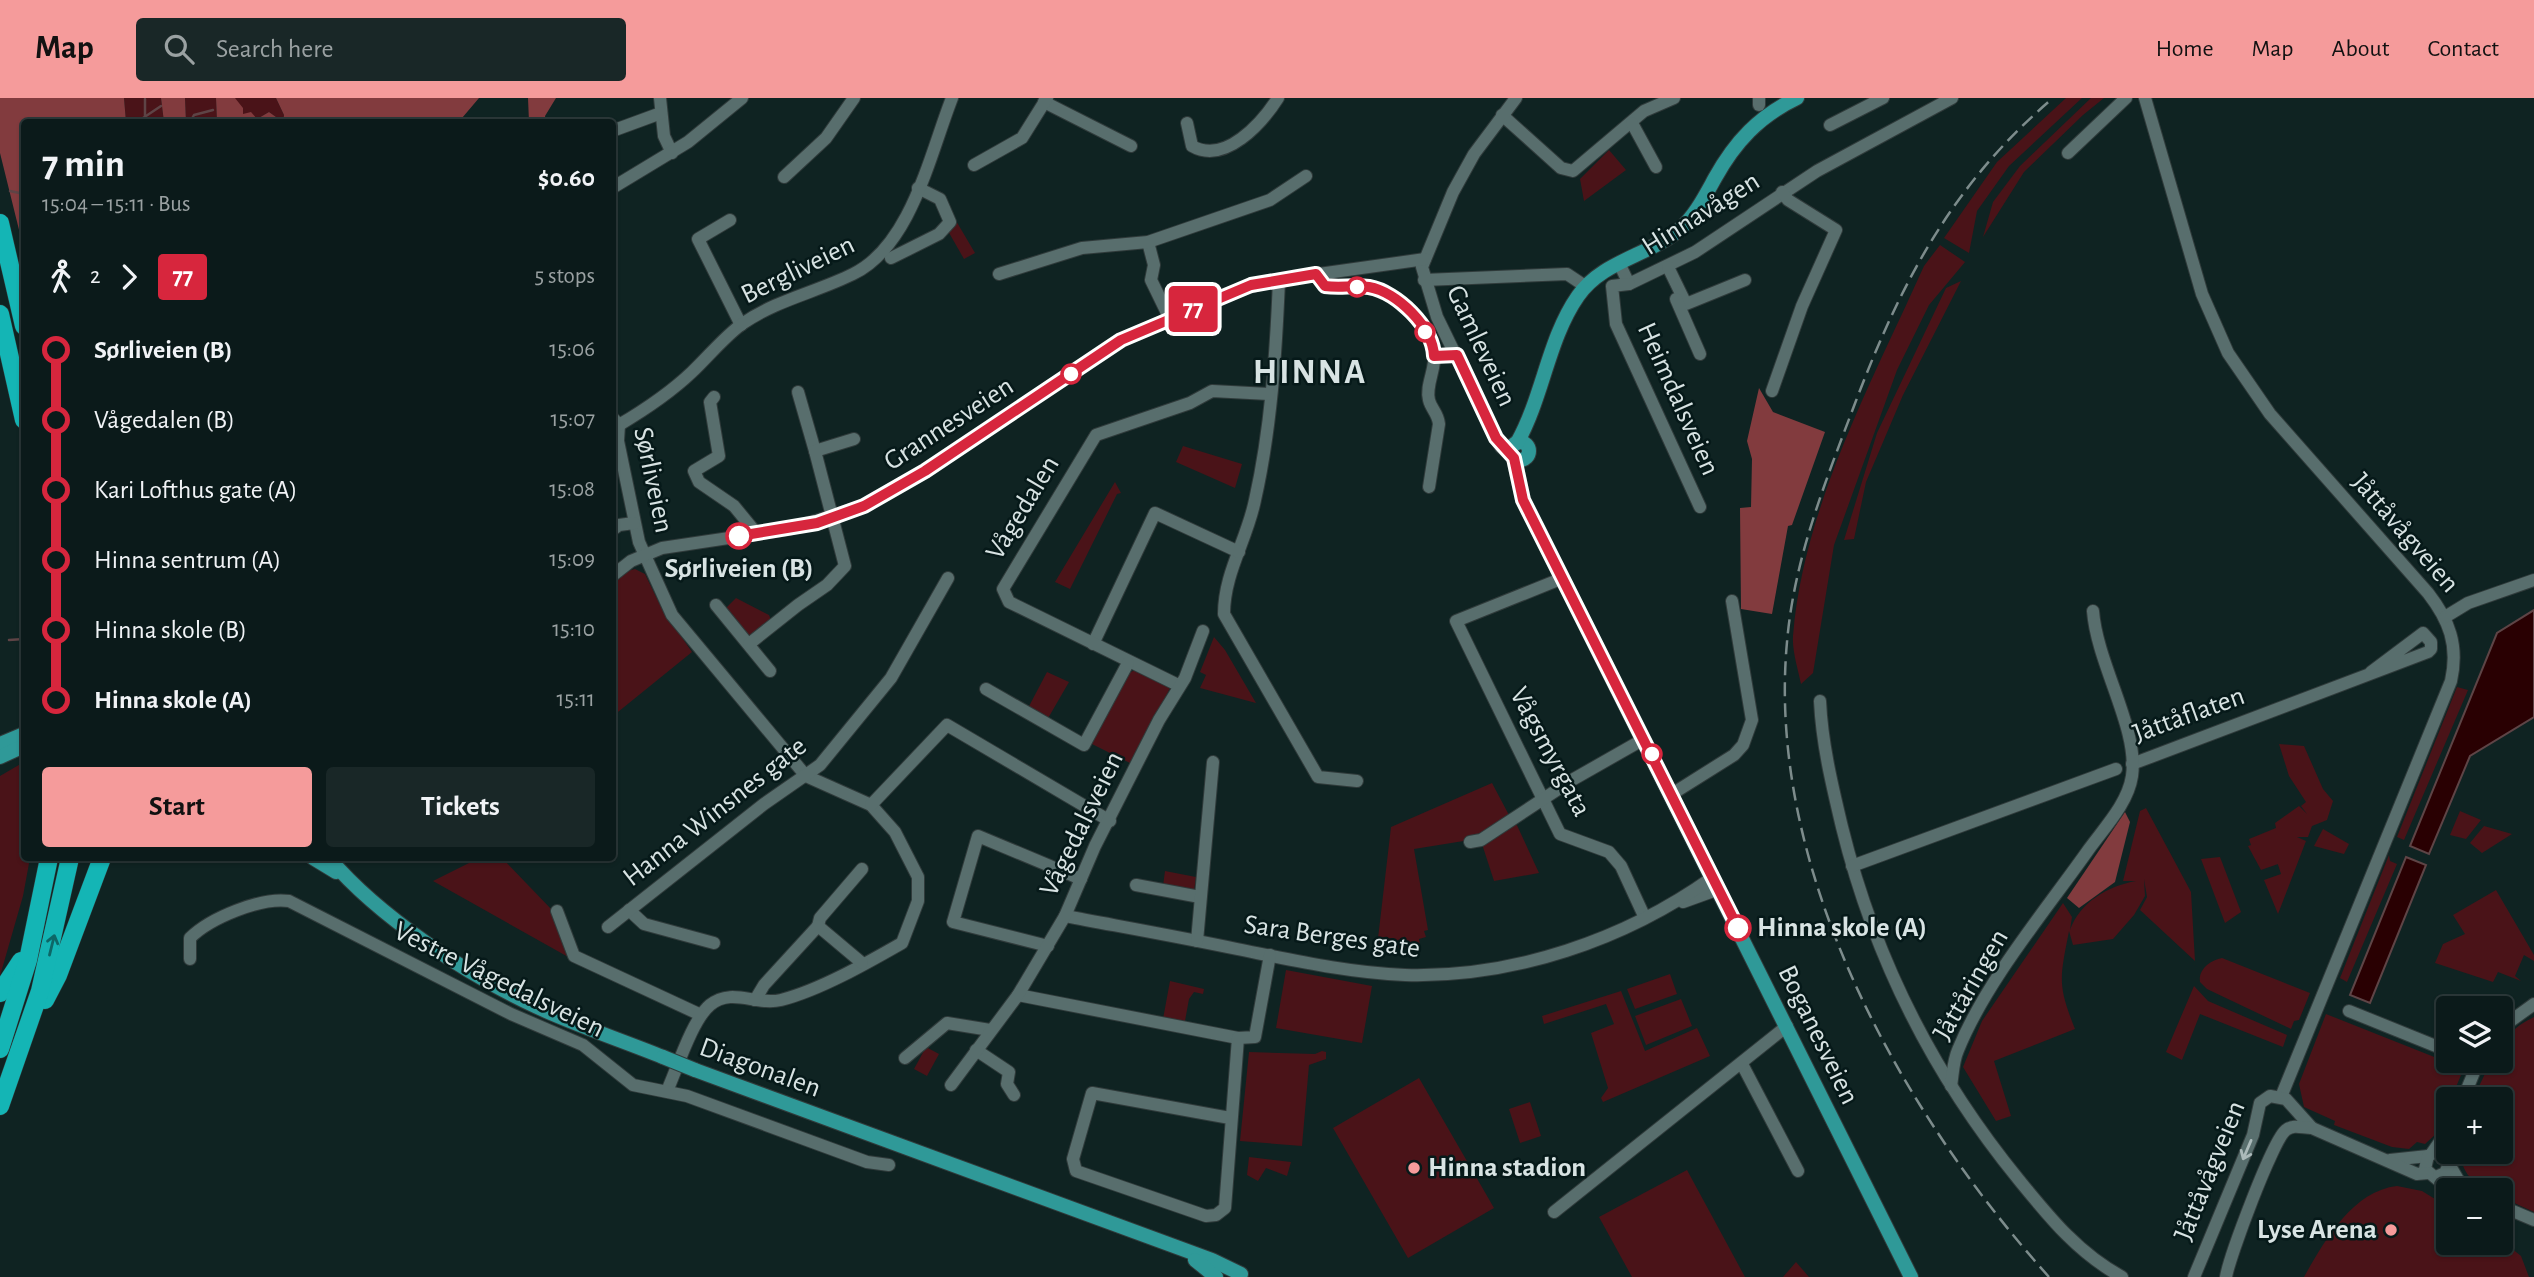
<!DOCTYPE html>
<html lang="en">
<head>
<meta charset="utf-8">
<style>
  :root { --surface:#0b1a1a; --page:#192727; --text:#f1f3f6; --muted:#9aa1a2; --line:#2b3839; --accent:#f59b9b }
  body { margin:0; font-family:"Alegreya Sans",sans-serif; background:var(--page); color:var(--text); height:100vh; display:flex; flex-direction:column; font-size:26px; white-space:nowrap }
  * { box-sizing:border-box; margin:0 }
  p { font-size:23px; color:var(--muted) }
  .icon { flex:none; width:38px; height:38px; fill:none; stroke:currentColor; stroke-width:2; stroke-linecap:round; stroke-linejoin:round }
  .map { position:relative; flex:1; overflow:hidden }
  .sheet { position:absolute; left:21px; top:21px; width:595px; height:742px; display:flex; flex-direction:column; background:var(--surface); border-radius:7px; box-shadow:0 2px 5px #0004,0 0 0 2px var(--line) }
  .sheet>* { flex:none }
  .badge { padding:0 14px; border-radius:5px; font-size:24px; line-height:46px }
  .tools { position:absolute; left:2436px; top:898px; display:grid; gap:14px }
  .tools a { display:grid; place-items:center; width:77px; height:77px; border-radius:7px; background:var(--surface); box-shadow:0 2px 5px #0004,0 0 0 2px var(--line); font-size:35px }
  .map>.badge { position:absolute; translate:-50% -50%; box-shadow:0 0 0 4px #fff }
  .legs { display:flex; align-items:center; gap:10px; height:77px; padding:0 21px; font-size:23px }
  .legs p { margin-inline-start:auto }
  .head { display:flex; align-items:center; justify-content:space-between; height:119px; padding:0 21px }
  h1 { font-size:38px; font-weight:700; line-height:52px }
  .action { display:flex; gap:14px; margin-top:auto; padding:14px 21px }
  .action a { flex:1; height:80px; border-radius:7px; background:var(--accent); color:#111; font-size:28px; font-weight:700; line-height:80px; text-align:center }
  .action a+a { background:var(--page); color:var(--text) }
  ul { padding:0 21px; list-style:none }
  li { display:flex; align-items:center; gap:24px; height:70px; font-size:26px }
  li i { display:grid; place-items:center; width:10px; height:100%; margin:0 9px; background:currentColor }
  li i::after { content:''; width:18px; height:18px; margin:-9px; border:5px solid; border-radius:50%; background:var(--surface) }
  li p { margin-inline-start:auto }
  li:first-child i { background:linear-gradient(#0000 50%,currentColor 0) }
  li:last-child i { background:linear-gradient(currentColor 50%,#0000 0) }
  header { display:flex; align-items:center; gap:42px; box-sizing:border-box; height:98px; padding:0 35px; background:var(--accent); color:#111 }
  header strong { font-size:33px }
  nav { display:flex; gap:38px; margin-inline-start:auto; font-size:24px }
  .search { width:490px; height:63px; background:var(--page); display:flex; align-items:center; gap:18px; box-sizing:border-box; padding:0 24px; border-radius:7px; color:var(--muted); font-size:26px }
  .map>svg:first-child { display:block }
</style>
</head>
<body>
<header>
<strong>Map</strong>
<div class="search"><svg class="icon" aria-label="search" viewBox="0 0 24 24"><circle cx="10" cy="10" r="6"/><path d="M15 15l6 6"/></svg>Search here</div>
<nav><a>Home</a><a>Map</a><a>About</a><a>Contact</a></nav>
</header>
<div class="map">
<svg width="2534" height="1179" viewBox="0 0 2534 1179">
  <rect width="100%" height="100%" fill="#0f2322"/>
  <!-- green -->
  <g fill="#4a1318">
    <polygon points="124,0 161,0 164,24 126,24"/>
    <polygon points="185,0 216,0 217,24 186,24"/>
    <polygon points="234,0 276,0 284,17 283,24 274,24 276,19 269,14 257,21 242,16 242,10"/>
    <polygon points="2066,0 2082,0 2009,68 1977,113 1969,155 1944,140 1997,64"/>
    <polygon points="2091,0 2104,0 2083,17 2024,74 1983,139 1993,104 2020,68"/>
    <polygon points="1609,52 1626,72 1584,103 1580,81"/>
    <polygon points="952,116 975,155 964,161 948,133"/>
    <path d="M1940,147L1965,164L1929,207L1897,272L1834,447L1813,575L1801,586C1798,571 1792,553 1793,538C1803,410 1872,284 1924,168Z"/>
    <polygon points="1961,183 1903,297 1866,384 1854,441 1844,442 1877,335 1946,190"/>
    <polygon points="1183,348 1242,366 1235,390 1176,364"/>
    <polygon points="1115,384 1121,395 1117,396 1070,491 1055,484"/>
    <polygon points="635,471 645,476 662,511 692,554 613,618 613,488 624,474"/>
    <polygon points="736,500 769,517 771,522 751,538 746,537 724,512"/>
    <polygon points="1214,539 1225,552 1256,605 1200,590 1206,577 1200,574"/>
    <polygon points="1135,572 1170,590 1132,666 1088,644 1125,577"/>
    <polygon points="1047,574 1069,584 1047,622 1027,612"/>
    <polygon points="2457,589 2468,592 2404,742 2397,739"/>
    <polygon points="2279,646 2304,648 2323,691 2333,703 2327,722 2312,728 2308,739 2297,739 2306,743 2278,816 2264,782 2281,776 2273,751 2278,766 2261,772 2248,748 2251,747 2249,741 2276,730 2275,725 2299,708 2307,716 2301,708 2306,704 2289,678"/>
    <polygon points="24,664 24,760 30,760 23,798 0,878 0,678"/>
    <polygon points="1492,685 1510,719 1476,741 1414,751 1428,832 1424,833 1426,839 1419,841 1420,847 1418,850 1377,849 1391,729"/>
    <path d="M2146,710L2191,794L2195,863L2140,812L2147,799L2144,781L2145,798L2134,817L2113,841L2073,847L2069,833C2060,880 2057,886 2075,931L1994,963L2011,1018L1996,1023L1963,969L1982,923L2063,805L2072,819L2070,832C2080,804 2108,788 2136,783H2123L2140,713Z"/>
    <polygon points="2460,713 2481,722 2466,741 2450,737"/>
    <polygon points="1515,723 1539,775 1494,783 1482,746"/>
    <polygon points="2484,728 2512,736 2482,755 2470,745"/>
    <polygon points="2323,731 2349,746 2344,756 2314,748"/>
    <polygon points="2389,757 2390,763 2397,766 2347,884 2340,880"/>
    <polygon points="2220,759 2241,814 2225,825 2201,761"/>
    <polygon points="479,760 502,760 553,813 570,860 433,783"/>
    <polygon points="1165,773 1196,779 1194,793 1163,788"/>
    <polygon points="2496,792 2534,857 2534,863 2524,857 2515,878 2521,883 2498,874 2493,884 2435,865 2443,846 2465,836 2453,817"/>
    <path d="M2222,860L2310,895L2299,922L2294,923L2291,931L2207,891L2200,884C2198,871 2211,862 2222,860Z"/>
    <polygon points="1286,872 1372,888 1362,945 1276,930"/>
    <polygon points="1670,876 1677,896 1635,911 1627,891"/>
    <polygon points="1170,883 1204,891 1203,896 1194,894 1189,901 1185,923 1163,921"/>
    <polygon points="2194,888 2208,903 2287,937 2283,949 2200,916 2182,962 2166,954"/>
    <polygon points="1621,893 1645,953 1697,930 1710,958 1603,1004 1601,1000 1608,990 1591,935 1614,926 1606,906 1544,926 1542,918"/>
    <polygon points="1681,901 1692,928 1646,947 1635,918"/>
    <polygon points="2326,916 2457,968 2461,977 2451,1001 2448,1001 2437,1035 2425,1046 2417,1044 2409,1051 2392,1049 2334,1027 2335,1023 2304,1009 2299,986"/>
    <path d="M2534,919V1114L2501,1099V1092C2477,1092 2462,1077 2460,1054H2501V1001H2473L2491,963L2501,962C2501,940 2514,929 2534,919Z"/>
    <polygon points="926,949 939,956 927,978 914,971"/>
    <polygon points="1322,953 1326,954 1326,961 1309,967 1302,1048 1240,1043 1249,954 1315,956"/>
    <polygon points="1419,980 1494,1110 1408,1160 1333,1030"/>
    <polygon points="1530,1004 1541,1038 1520,1045 1509,1011"/>
    <polygon points="1249,1059 1291,1064 1287,1078 1266,1070 1258,1083 1247,1077"/>
    <polygon points="1687,1072 1745,1179 1632,1179 1599,1119"/>
    <path d="M2397,1088L2422,1093L2448,1109V1144H2501V1142L2521,1158L2529,1179H2304C2324,1144 2352,1093 2397,1088Z"/>
    <polygon points="1796,1164 1809,1179 1783,1179"/>
  </g>
  <!-- forest -->
  <g fill="#823b3e">
    <polygon points="0,0 124,0 126,24 24,24 24,152 0,55"/>
    <polygon points="161,0 185,0 186,24 164,24"/>
    <polygon points="216,0 235,0 243,10 243,16 251,14 257,21 269,14 276,19 274,24 217,24"/>
    <polygon points="276,0 479,0 462,20 462,24 283,24 284,17"/>
    <polygon points="528,0 556,0 545,18 546,24 529,24"/>
    <polygon points="1759,290 1773,314 1825,334 1792,427 1788,428 1772,516 1741,511 1740,410 1751,409 1752,361 1747,343"/>
    <polygon points="2125,714 2130,724 2115,784 2079,810 2067,800"/>
  </g>
  <!-- water -->
  <g fill="#290002" stroke="#5e4446" stroke-width="2">
    <polygon points="2534,512 2534,619 2470,658 2429,756 2410,748 2497,535"/>
    <polygon points="2406,759 2426,767 2370,905 2350,897"/>
  </g>
  <g fill="none" stroke-linecap="round" stroke-linejoin="round">
    <!-- stream -->
    <g stroke="#5e4446" stroke-width="2.5">
      <polyline points="145,18 145,1"/>
      <polyline points="137,24 161,8"/>
      <polyline points="190,24 194,17 213,12"/>
      <polyline points="10,93 24,96"/>
      <polyline points="9,542 24,541"/>
    </g>
    <!-- minor casing -->
    <g stroke="#303b3b" stroke-width="14">
      <g id="minor">
        <polyline points="660,0 664,38 672,55"/>
        <polyline points="1759,0 1759,7"/>
        <path d="M2145,0L2202,196L2228,255L2270,316L2428,495C2449,522 2459,547 2451,583L2281,999"/>
        <polyline points="1044,4 1131,48"/>
        <polyline points="1502,17 1561,70 1573,73 1644,13 1674,0"/>
        <path d="M1187,25L1192,48C1225,67 1262,25 1278,0"/>
        <polyline points="1632,25 1656,69"/>
        <polyline points="1830,27 1883,0"/>
        <polyline points="612,33 661,15"/>
        <polyline points="2068,55 2126,0"/>
        <polyline points="974,67 1022,40 1047,0"/>
        <polyline points="784,79 826,40 854,0"/>
        <polyline points="612,90 688,44 742,0"/>
        <polyline points="730,122 698,141 741,227"/>
        <polyline points="1148,144 1154,167 1151,182 1170,221"/>
        <polyline points="891,160 939,136 950,124 940,101 918,90"/>
        <polyline points="1619,165 1629,186 1695,154 1817,73 1952,0"/>
        <polyline points="1668,169 1686,206 1745,182"/>
        <polyline points="999,176 1082,150 1148,144 1270,102 1306,78"/>
        <path d="M1316,176L1325,188C1341,190 1357,186 1373,190C1398,197 1430,227 1434,254C1437,269 1425,287 1429,302C1431,311 1438,315 1439,326L1429,389"/>
        <path d="M1279,182C1276,255 1271,331 1255,402C1247,442 1224,475 1224,516L1318,679L1357,683"/>
        <polyline points="1424,182 1567,176 1585,188"/>
        <polyline points="1629,186 1612,188 1616,226 1700,409"/>
        <polyline points="1676,201 1700,256"/>
        <polyline points="1772,293 1802,208 1836,132 1788,102 1782,94"/>
        <polyline points="798,294 815,353"/>
        <polyline points="714,299 710,304 719,358 694,373 699,384 734,408 757,436"/>
        <path d="M612,319L619,327L618,343L639,444L672,517L806,678L871,707L895,734L918,779V803L902,845C867,865 820,892 781,902C756,908 732,889 710,907C692,922 677,971 667,993"/>
        <path d="M619,327C646,311 670,295 692,274C708,259 724,239 742,226C776,202 817,194 853,176C911,148 930,56 952,0"/>
        <polyline points="1512,358 1501,349 1496,340 1437,219 1422,169 1453,94 1474,56 1516,0"/>
        <polyline points="612,432 619,427 634,425"/>
        <polyline points="612,478 631,463 662,450 789,431 864,408 925,373 1121,242 1227,196 1269,183 1425,161"/>
        <polyline points="1563,480 1456,523 1560,736 1609,754 1621,768 1645,820"/>
        <polyline points="716,507 770,573"/>
        <polyline points="2445,519 2468,505 2534,482"/>
        <polyline points="749,546 798,507 827,487 845,468 815,353 854,341"/>
        <polyline points="1093,546 1155,415 1239,454"/>
        <polyline points="1178,587 1009,504 1003,491 1096,337 1190,305 1212,293 1269,296"/>
        <polyline points="986,591 1084,647 1128,565"/>
        <path d="M1820,603C1822,646 1832,687 1842,729C1874,859 1934,978 2019,1082C2050,1120 2078,1155 2122,1179"/>
        <polyline points="2132,666 2428,554 2431,551 2431,544 2423,535 2371,574"/>
        <polyline points="1672,696 1734,657 1743,647 1752,622 1732,503"/>
        <polyline points="871,707 947,627 1110,723"/>
        <polyline points="1470,744 1481,742 1572,682 1644,641"/>
        <polyline points="1852,768 2116,671"/>
        <polyline points="1136,787 1200,799"/>
        <polyline points="1683,804 1719,791"/>
        <polyline points="629,812 644,826 714,845"/>
        <polyline points="557,813 574,858 701,917"/>
        <path d="M1065,818C1123,829 1180,839 1237,851C1292,862 1349,875 1405,877C1513,880 1625,842 1713,779"/>
        <polyline points="818,828 820,820 862,771"/>
        <polyline points="608,829 764,706 820,667 891,580 948,480"/>
        <polyline points="1197,843 1213,664"/>
        <polyline points="1048,848 953,824 978,738 1081,781"/>
        <path d="M190,861V840C210,820 261,799 289,803L511,916L583,947L633,987L687,998L867,1064L889,1067"/>
        <polyline points="1018,897 1238,940"/>
        <polyline points="755,902 764,887 818,828 862,865"/>
        <polyline points="2349,913 2448,953"/>
        <polyline points="2501,930 2534,906"/>
        <polyline points="976,952 1009,974 1007,986 1014,997"/>
        <polyline points="905,960 947,925 990,932"/>
        <polyline points="1742,966 1798,1073"/>
        <polyline points="951,987 1018,897 1065,818 1095,748 1159,622 1185,580 1203,533"/>
        <path d="M1951,988C1953,976 1953,963 1958,952C1986,883 2046,812 2089,751C2105,729 2128,705 2132,678C2139,631 2097,566 2093,513"/>
        <polyline points="2463,1001 2479,962"/>
        <polyline points="1230,1020 1092,995 1073,1061 1076,1073 1206,1118 1216,1117 1225,1110 1238,940 1255,939 1270,857"/>
        <polyline points="2432,1055 2448,1032"/>
        <polyline points="2390,1062 2428,1058"/>
        <polyline points="2449,1066 2464,1092"/>
        <polyline points="2436,1079 2445,1075 2449,1066 2445,1058 2436,1054 2428,1058 2425,1071 2444,1087 2456,1092"/>
        <polyline points="2501,1108 2534,1122"/>
        <polyline points="1554,1114 1787,928"/>
        <polyline points="2194,1179 2253,1037 2260,1005 2270,998 2286,1001 2312,1030"/>
        <path d="M2226,1179C2229,1160 2273,1041 2286,1032C2294,1026 2302,1030 2312,1030L2417,1076L2428,1075"/>
      </g>
    </g>
    <!-- major casing -->
    <g stroke="#303b3b" stroke-width="16">
      <g id="major">
        <circle cx="1520" cy="353" r="9"/>
        <path d="M1517,345C1543,299 1548,241 1578,198C1602,163 1648,158 1679,132C1695,118 1705,98 1715,80C1735,44 1759,18 1797,0"/>
        <polyline points="1514,360 1523,402 1911,1179"/>
        <polyline points="0,646 24,636"/>
        <polyline points="0,659 24,648"/>
        <polyline points="313,760 336,774"/>
        <path d="M329,760C379,819 466,876 537,909C578,928 621,942 663,959"/>
        <polyline points="695,972 1212,1162 1241,1176"/>
        <polyline points="1195,1162 1216,1179"/>
      </g>
    </g>
    <!-- highway casing -->
    <g stroke="#303b3b" stroke-width="19">
      <g id="highway">
        <polyline points="0,125 24,228"/>
        <polyline points="0,216 24,322"/>
        <polyline points="0,895 21,863"/>
        <polyline points="45,902 58,877 102,760"/>
        <polyline points="0,951 28,862 49,760"/>
        <polyline points="0,1008 40,893 70,760"/>
      </g>
    </g>
    <!-- minor -->
    <use href="#minor" stroke="#586e6d" stroke-width="12"/>
    <!-- major -->
    <use href="#major" stroke="#2f9998" stroke-width="14"/>
    <!-- highway -->
    <use href="#highway" stroke="#14b5b5" stroke-width="18"/>
    <!-- rail -->
    <path stroke="#7d8c8c" stroke-width="2.5" stroke-dasharray="14 7" stroke-linecap="butt" d="M2049,1179C1901,1014 1766,772 1787,544C1794,461 1825,385 1854,308C1900,186 1952,86 2053,0"/>
    <!-- major-bridge casing -->
    <g stroke="#303b3b" stroke-width="16" stroke-linecap="butt">
      <polyline id="major-bridge" points="663,959 695,972"/>
    </g>
    <!-- major-bridge -->
    <use href="#major-bridge" stroke="#2f9998" stroke-width="14"/>
  </g>
  <!-- one-way arrows -->
  <defs><path id="oneway-shaft" d="M-6 0H5M1.5-3L5.5 0L1.5 3" fill="none" stroke-width="1.6" stroke-linecap="round" stroke-linejoin="round" transform="scale(1.75)"/></defs>
  <use stroke="#0d6767" href="#oneway-shaft" transform="translate(52 847) rotate(-76)"/>
  <use stroke="#abbaba" href="#oneway-shaft" transform="translate(2247 1052) rotate(113)"/>
  <g fill="none" stroke-linecap="round" stroke-linejoin="round">
    <!-- line-1 casing -->
    <g stroke="#fff" stroke-width="16">
      <path id="line-1" d="M739,438L817,425L864,408L925,373L1121,242L1251,187L1316,176L1325,188C1340,190 1354,187 1369,189C1397,194 1433,229 1434,258L1457,257L1496,340L1514,360L1523,402L1738,830"/>
    </g>
    <!-- line-1 -->
    <use href="#line-1" stroke="#d7263d" stroke-width="10"/>
  </g>
  <!-- markers -->
  <g fill="#fff" stroke="#d7263d" stroke-width="3.5">
    <circle cx="1357" cy="189" r="9"/>
    <circle cx="1425" cy="234" r="9"/>
    <circle cx="1071" cy="276" r="9"/>
    <circle cx="739" cy="438" r="12"/>
    <circle cx="1652" cy="656" r="9"/>
    <circle cx="1738" cy="830" r="12"/>
  </g>
  <g fill="#f59b9b" stroke="#061919" stroke-width="2.5">
    <circle cx="1414" cy="1070" r="7"/>
    <circle cx="2391" cy="1132" r="7"/>
  </g>
  <g text-anchor="middle" dominant-baseline="central" stroke-width="5" stroke-linejoin="round" paint-order="stroke">
    <!-- street labels -->
    <g font-size="28" fill="#d8e3e3" stroke="#061919">
      <text transform="translate(1701 116) rotate(-32)">Hinnavågen</text>
      <text transform="translate(798 172) rotate(-26)">Bergliveien</text>
      <text transform="translate(1481 248) rotate(65)">Gamleveien</text>
      <text transform="translate(1678 301) rotate(66)">Heimdalsveien</text>
      <text transform="translate(949 326) rotate(-33)">Grannesveien</text>
      <text transform="translate(653 382) rotate(78)">Sørliveien</text>
      <text transform="translate(1023 410) rotate(-59)">Vågedalen</text>
      <text transform="translate(2405 435) rotate(49)">Jåttåvågveien</text>
      <text transform="translate(2189 617) rotate(-20)">Jåttåflaten</text>
      <text transform="translate(1550 654) rotate(62)">Vågsmyrgata</text>
      <text transform="translate(715 714) rotate(-38)">Hanna Winsnes gate</text>
      <text transform="translate(1082 726) rotate(-64)">Vågedalsveien</text>
      <text transform="translate(1332 839) rotate(8)">Sara Berges gate</text>
      <text transform="translate(499 882) rotate(26)">Vestre Vågedalsveien</text>
      <text transform="translate(1971 887) rotate(-60)">Jåttåringen</text>
      <text transform="translate(1818 937) rotate(64)">Boganesveien</text>
      <text transform="translate(760 970) rotate(20)">Diagonalen</text>
      <text transform="translate(2210 1073) rotate(-68)">Jåttåvågveien</text>
    </g>
    <!-- stop labels -->
    <g font-size="28" font-weight="bold" fill="#d8e3e3" stroke="#061919">
      <text x="739" y="471">Sørliveien (B)</text>
      <text x="1757" y="830" text-anchor="start">Hinna skole (A)</text>
    </g>
    <!-- poi labels -->
    <g font-size="28" font-weight="bold" fill="#d8e3e3" stroke="#061919" text-anchor="start">
      <text x="1428" y="1070">Hinna stadion</text>
      <text x="2377" y="1132" text-anchor="end">Lyse Arena</text>
    </g>
    <!-- district labels -->
    <g font-size="35" font-weight="bold" letter-spacing="2" fill="#d8e3e3" stroke="#061919">
      <text x="1310" y="274">HINNA</text>
    </g>
  </g>
</svg>
<div class="tools">
<a><svg class="icon" aria-label="layers" viewBox="0 0 24 24"><path d="M12 4l9 5-9 5-9-5zM3 14l9 5 9-5"/></svg></a>
<a>+</a>
<a>−</a>
</div>
<b class="badge" style="left:1193px;top:211px;background:#d7263d;color:#fff">77</b>
<section class="sheet">
<div class="head"><div><h1>7 min</h1><p>15:04 – 15:11 · Bus</p></div><b>$0.60</b></div>
<div class="legs"><svg class="icon" aria-label="walk" viewBox="0 0 24 24"><circle cx="13" cy="4" r="2"/><path d="M13 8l-2 6 4 7M11 14l-3 7M7 12l3-4h3l4 4"/></svg>2<svg class="icon" aria-label="forward" viewBox="0 0 24 24"><path d="M9 5l7 7-7 7"/></svg><b class="badge" style="background:#d7263d;color:#fff">77</b><p>5 stops</p></div>
<ul>
<li><i style="color:#d7263d"></i><b>Sørliveien (B)</b><p>15:06</p></li>
<li><i style="color:#d7263d"></i><span>Vågedalen (B)</span><p>15:07</p></li>
<li><i style="color:#d7263d"></i><span>Kari Lofthus gate (A)</span><p>15:08</p></li>
<li><i style="color:#d7263d"></i><span>Hinna sentrum (A)</span><p>15:09</p></li>
<li><i style="color:#d7263d"></i><span>Hinna skole (B)</span><p>15:10</p></li>
<li><i style="color:#d7263d"></i><b>Hinna skole (A)</b><p>15:11</p></li>
</ul>
<div class="action"><a>Start</a><a>Tickets</a></div>
</section>
</div>
</body>
</html>
